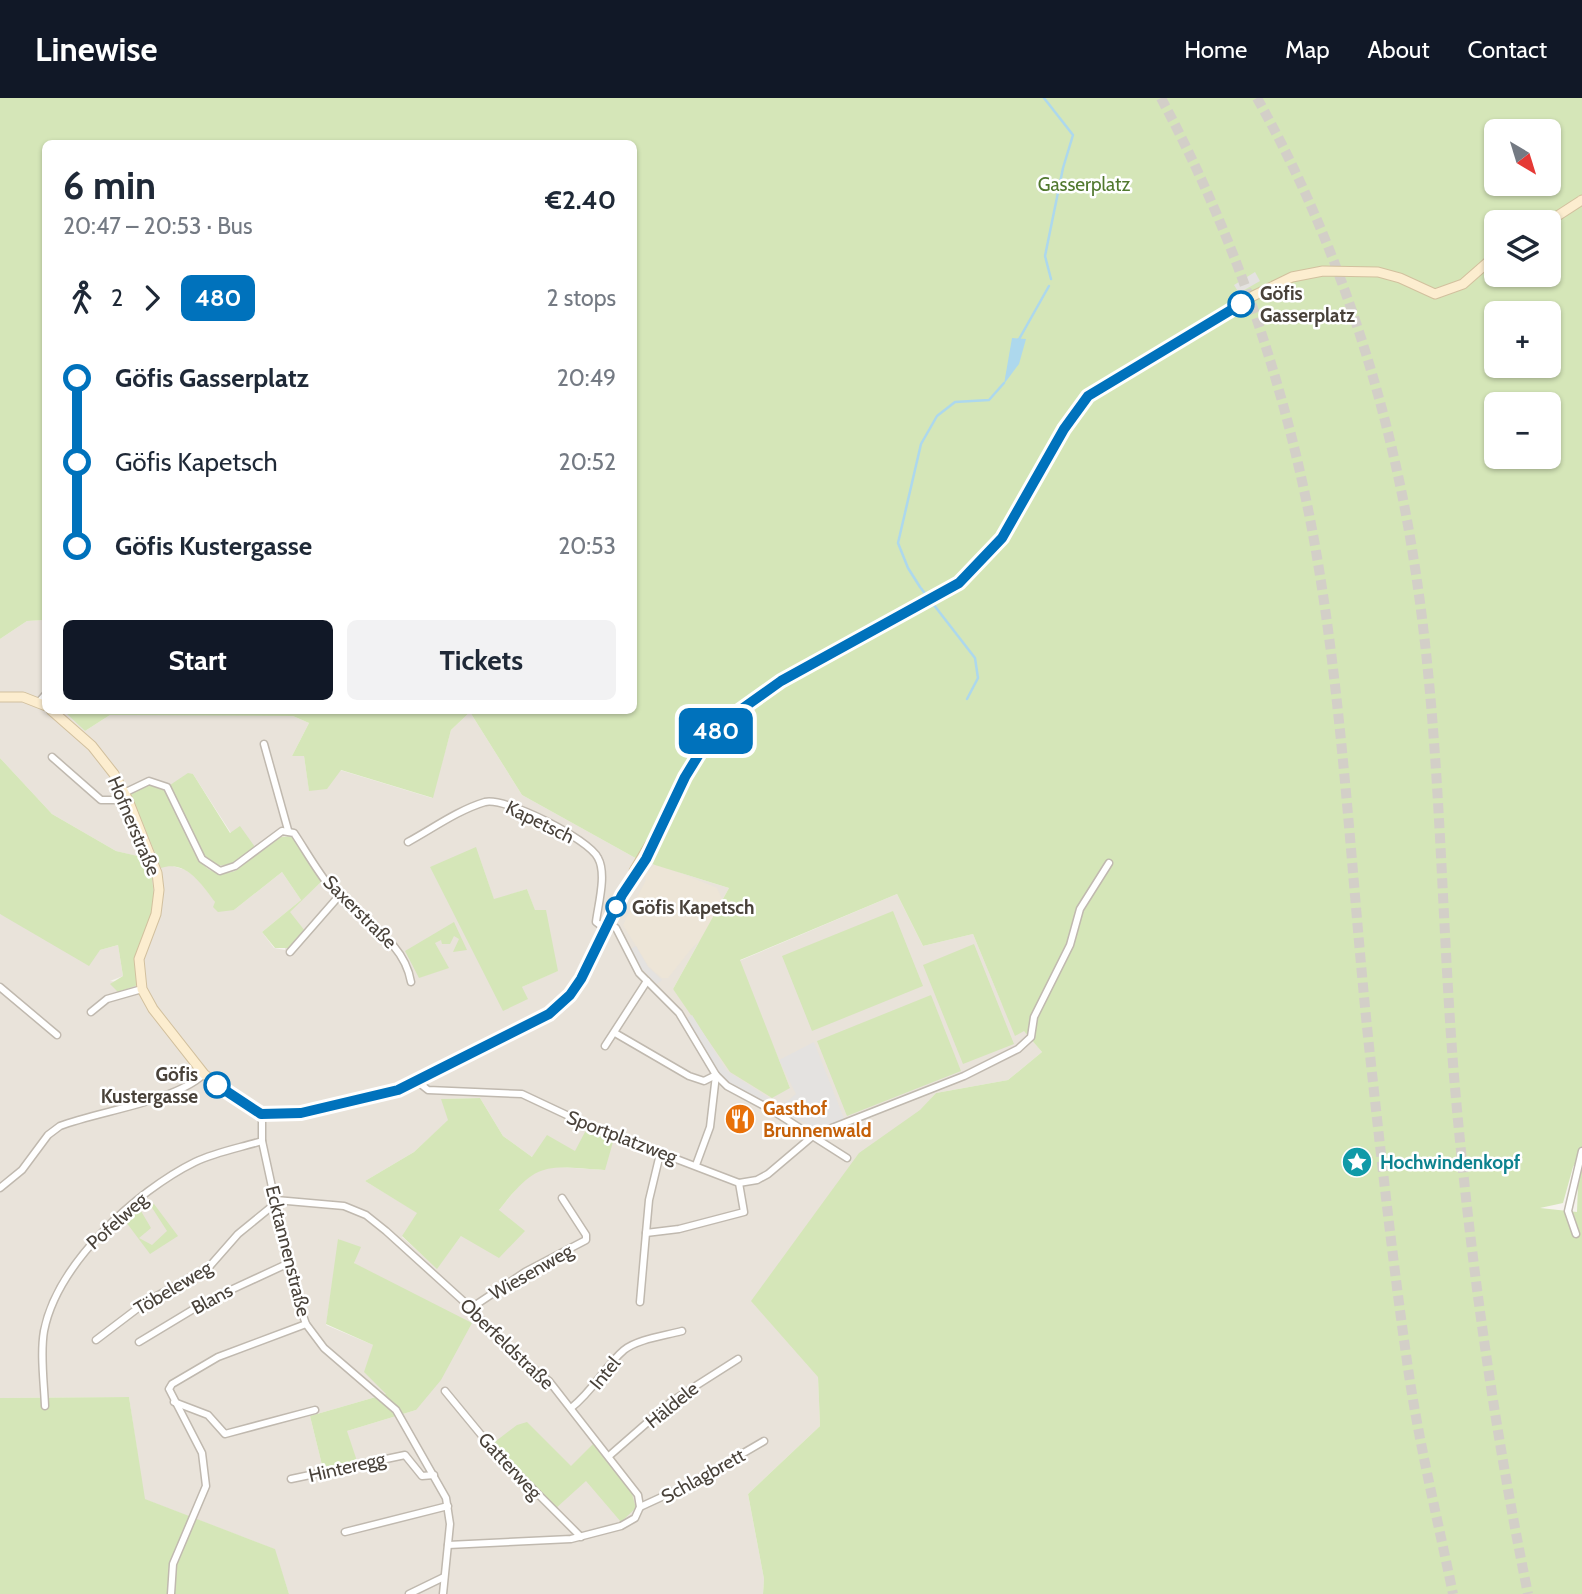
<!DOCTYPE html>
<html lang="en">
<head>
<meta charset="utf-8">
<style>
  :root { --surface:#fff; --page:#f2f2f3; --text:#1f2937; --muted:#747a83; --accent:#111827 }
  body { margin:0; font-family:Cabin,sans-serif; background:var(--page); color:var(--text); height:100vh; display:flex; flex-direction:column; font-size:26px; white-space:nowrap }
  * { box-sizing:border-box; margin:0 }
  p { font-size:23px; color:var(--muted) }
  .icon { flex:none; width:38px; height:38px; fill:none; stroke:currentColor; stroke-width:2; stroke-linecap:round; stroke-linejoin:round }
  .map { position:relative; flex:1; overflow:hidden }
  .details { position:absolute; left:42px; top:42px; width:595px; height:574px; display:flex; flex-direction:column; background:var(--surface); border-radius:10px; box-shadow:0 2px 5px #0004 }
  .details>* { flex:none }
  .badge { padding:0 14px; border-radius:10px; font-size:24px; line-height:46px }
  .needle { width:46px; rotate:142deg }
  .fabs { position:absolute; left:1484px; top:21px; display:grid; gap:14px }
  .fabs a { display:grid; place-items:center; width:77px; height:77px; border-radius:10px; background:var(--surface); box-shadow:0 2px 5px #0004; font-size:35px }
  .map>.badge { position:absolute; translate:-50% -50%; box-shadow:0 0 0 4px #fff }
  .legs { display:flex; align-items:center; gap:10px; height:77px; padding:0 21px; font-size:23px }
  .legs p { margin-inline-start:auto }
  .summary { display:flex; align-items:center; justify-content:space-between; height:119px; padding:0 21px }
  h1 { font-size:38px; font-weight:700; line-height:52px }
  .action { display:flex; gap:14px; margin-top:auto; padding:14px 21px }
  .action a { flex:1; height:80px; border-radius:10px; background:var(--accent); color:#fff; font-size:28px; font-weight:700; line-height:80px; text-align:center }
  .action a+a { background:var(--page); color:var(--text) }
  ul { padding:0 21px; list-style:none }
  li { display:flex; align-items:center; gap:24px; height:84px; font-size:26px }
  li i { display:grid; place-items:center; width:10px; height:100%; margin:0 9px; background:currentColor }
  li i::after { content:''; width:18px; height:18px; margin:-9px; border:5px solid; border-radius:50%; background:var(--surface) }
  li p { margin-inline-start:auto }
  li:first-child i { background:linear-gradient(#0000 50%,currentColor 0) }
  li:last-child i { background:linear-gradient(currentColor 50%,#0000 0) }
  header { display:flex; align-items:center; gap:42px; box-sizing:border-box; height:98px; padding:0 35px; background:var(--accent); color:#fff }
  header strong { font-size:33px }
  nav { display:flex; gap:38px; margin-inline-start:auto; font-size:24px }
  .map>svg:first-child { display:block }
</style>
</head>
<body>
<header>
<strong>Linewise</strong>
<nav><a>Home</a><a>Map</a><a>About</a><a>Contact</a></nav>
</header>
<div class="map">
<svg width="1582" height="1496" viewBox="0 0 1582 1496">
  <rect width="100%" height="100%" fill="#f5f2ec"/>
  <!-- residential -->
  <path fill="#e9e3da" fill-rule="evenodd" d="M45,522L46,612L66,613L85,633L110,617L293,618L309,625L292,658H304L309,692L340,672L432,700L451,632L470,614L522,697L639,762L729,790L673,891L790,990L739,863L897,796L923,848L973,836L1002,906L1042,954L1008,982L936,995L752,1203L818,1278L820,1328L748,1396L764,1481L763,1496H289L274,1451L144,1401L129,1299L0,1300V816L100,852L118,847L123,878L110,883L138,887L135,868L141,759L116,753L52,716L0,660V541L27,523ZM193,676L231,735L255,749L232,766L203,756L170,687ZM171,697L201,764L213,774L226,776L235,773L286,737L322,783L289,814L285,852L274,850L262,834L301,802L282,774L234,812L216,805L198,781L186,772L169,767ZM476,749L494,802L527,791L557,873L522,889ZM480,1000L503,1038L532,1059L575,1053L604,1072L545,1068L525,1080L499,1112L461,1138L437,1170L402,1139L418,1115L365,1083L414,1054L449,1022L442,1001ZM339,1141L354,1164L416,1312L347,1333L323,1371L310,1318L386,1296L373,1247L326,1227Z"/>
  <!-- education -->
  <polygon fill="#ede5d7" points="656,765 717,790 722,801 719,819 711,834 692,850 668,880 662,880 649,869 623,827 646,782 645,776"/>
  <!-- green -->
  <g fill="#d5e6b8" fill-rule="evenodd">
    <path d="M0,0H1582V1496H763L764,1481L748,1396L820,1328L818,1279L751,1203L859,1055L920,1012L936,995L1008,982L1042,954L1024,933L1015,938L973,836L923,848L897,796L740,862L790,990L772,1000L730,974L673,891L729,790L639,762L522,697L470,614L451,632L433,700L341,672L327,691L309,693L304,658H292L309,625L293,618L110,617L85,633L65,614L634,612V46H46L45,522L27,523L0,541ZM1496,33H1549V86H1496ZM1496,124H1549V177H1496ZM1496,215H1549V268H1496ZM1496,306H1549V359H1496ZM1579,1059L1577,1114L1540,1110L1563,1105L1573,1069Z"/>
    <polygon points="0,660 52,716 116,753 142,759 150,766 155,804 137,857 138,887 118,894 110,886 123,878 118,847 100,852 89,868 0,816"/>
    <polygon points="188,675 193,676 230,735 240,728 255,749 232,766 217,768 203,756 170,687"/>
    <path d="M148,686C196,687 179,792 235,773L281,739L291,738L294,742L322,783L290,814L305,833L290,850H275L262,834L301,802L282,774L234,812L218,814L213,809L215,804C202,787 186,761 161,770L131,696Z"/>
    <polygon points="476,749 494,801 527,791 535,812 546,812 558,873 522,889 528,901 503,913 430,769"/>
    <polygon points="893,813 923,888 812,933 782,858"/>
    <polygon points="454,824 467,852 453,854 459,841 454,838 450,846 442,846 441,842 435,845 449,870 419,880 405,853"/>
    <polygon points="974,846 1014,946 963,966 923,867"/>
    <polygon points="931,897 961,973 847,1018 817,943"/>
    <path d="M480,1000L503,1038L532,1059L547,1037L575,1053L586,1032L613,1044L605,1072C545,1068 538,1062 499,1112L525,1133L499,1160L461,1138L437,1171L402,1138L417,1115L365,1083L414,1054L448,1022L441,1001Z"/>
    <polygon points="149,1105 154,1106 178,1138 150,1156 123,1120 138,1108 151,1130 139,1140 152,1147 167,1133"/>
    <polygon points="338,1141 361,1149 354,1165 472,1225 441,1282 416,1312 347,1333 357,1363 323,1371 310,1318 386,1296 364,1274 373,1247 326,1226"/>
    <polygon points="129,1299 145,1401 275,1451 289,1496 0,1496 0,1300"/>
    <polygon points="527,1324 571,1368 594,1345 631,1392 636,1410 621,1424 586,1383 555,1411 492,1346 517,1327"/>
  </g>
  <!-- parking -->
  <g fill="#e4e2e0">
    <polygon points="1255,174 1260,183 1239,195 1234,187"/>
    <polygon points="636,848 648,869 662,882 657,886 636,865 629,852"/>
    <polygon points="692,917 727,973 772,1002 769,1007 727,983 719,974 687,920"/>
    <polygon points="814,944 845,1023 820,1033 778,1011 796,996 779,962"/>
  </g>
  <!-- water -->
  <polygon fill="#add8ed" points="1012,240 1026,241 1019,266 1004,286"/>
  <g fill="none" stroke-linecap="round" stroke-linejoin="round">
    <!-- stream -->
    <g stroke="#add8ed" stroke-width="2.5">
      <polyline points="1044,0 1073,37 1063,70 1045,158 1051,181"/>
      <polyline points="1018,243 1049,188"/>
      <polyline points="967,601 978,580 975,560 920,489 908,470 898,445 921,346 937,318 955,304 989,302 1004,285"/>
    </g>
    <!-- motorway-tunnel -->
    <g stroke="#d3cfc8" stroke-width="10" stroke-dasharray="10 5" stroke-linecap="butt">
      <path d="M1161,0C1235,138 1286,289 1314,442C1344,610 1351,779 1369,948C1381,1057 1393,1168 1409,1277C1420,1350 1438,1423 1453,1496"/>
      <path d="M1257,0C1335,138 1388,300 1413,457C1441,629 1440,805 1454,978C1469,1153 1493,1325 1528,1496"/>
    </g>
    <!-- minor casing -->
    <g stroke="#c0b9af" stroke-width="9">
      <g id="minor">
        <polyline points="39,604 46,596"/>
        <polyline points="264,646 288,732"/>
        <polyline points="52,659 101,702 128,702"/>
        <path d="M124,695L149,683L167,689L202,761L220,773L235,768L282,733L294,735C306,753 317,773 331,790C357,824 403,838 411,884"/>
        <path d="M408,744C432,731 458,712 485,704C506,699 589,741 598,760C607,776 598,807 596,824L605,831"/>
        <polyline points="608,825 616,830 639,875 679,915 716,977 710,1029 696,1067"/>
        <polyline points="290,854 339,798"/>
        <polyline points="0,889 57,937"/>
        <polyline points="91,914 107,901 142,891"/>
        <polyline points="615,935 689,978 704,983 716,977 727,988 770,1011 847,1060"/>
        <polyline points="605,948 647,883"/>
        <polyline points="418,984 428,992 522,996 590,1028 739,1085 757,1082 768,1076 814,1037 964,978 1018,951 1031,939 1034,919 1070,847 1080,811 1109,765"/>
        <polyline points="262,1016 262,1043 295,1195 306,1226 324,1250 396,1312 446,1400 450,1426 443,1496"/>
        <polyline points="660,1056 649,1102 646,1135 679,1131 744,1114 739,1085"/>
        <path d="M0,1090L22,1072L48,1037L60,1028C99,1013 174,1004 204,976"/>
        <polyline points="276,1102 344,1108 366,1117 386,1133 471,1210 498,1242 549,1283 638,1397 640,1409 635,1420 621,1428 571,1441 448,1447"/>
        <polyline points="1576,1136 1568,1113 1582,1053"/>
        <polyline points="640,1204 646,1135"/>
        <polyline points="471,1210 525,1174 586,1142 586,1137 562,1100"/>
        <polyline points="96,1242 146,1204 209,1169 238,1136 276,1105"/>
        <polyline points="139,1244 207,1203 289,1165"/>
        <polyline points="445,1293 492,1350 581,1439"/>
        <polyline points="174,1304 208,1317 225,1336 315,1312"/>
        <path d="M45,1308C44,1284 40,1256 44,1233C57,1166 136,1093 195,1064C216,1054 239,1050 262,1043"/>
        <path d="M571,1310C594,1292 605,1268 624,1252C638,1241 664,1238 682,1233"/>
        <polyline points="609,1358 672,1303 738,1261"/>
        <polyline points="291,1381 405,1357 422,1378 434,1377"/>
        <polyline points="640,1409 692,1385 764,1343"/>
        <polyline points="345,1434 448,1408"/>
        <polyline points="171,1496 173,1466 206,1388 202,1355 169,1291 172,1286 218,1259 306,1226"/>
        <polyline points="409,1496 444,1479"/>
      </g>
    </g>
    <!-- secondary casing -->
    <g stroke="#d2c09e" stroke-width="11">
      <g id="secondary">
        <polyline points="1548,124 1582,102"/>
        <polyline points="0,599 23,599 46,608"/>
        <polyline points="51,612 92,648 114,676 128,702 157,775 159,792 156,816 139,861 142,891 153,911 204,976 248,1010 272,1017 301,1015 398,992 542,921 570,897 622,797 650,754 694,662 709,640 729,620 781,583 959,485 1001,440 1064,331 1089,298 1253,198 1292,179 1323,173 1378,174 1400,180 1435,196 1463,186 1496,157"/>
        <polyline points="634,773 650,746"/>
      </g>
    </g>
    <!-- minor -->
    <use href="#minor" stroke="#fff" stroke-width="6"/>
    <!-- secondary -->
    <use href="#secondary" stroke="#fcedcf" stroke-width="9"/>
  </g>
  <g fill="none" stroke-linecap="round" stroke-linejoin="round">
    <!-- line-1 casing -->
    <g stroke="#fff" stroke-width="16">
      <polyline id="line-1" points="217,987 261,1016 301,1015 398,992 549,916 570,897 581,881 622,797 646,761 685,679 709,640 729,620 781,583 959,485 1002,440 1064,331 1088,298 1241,206"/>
    </g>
    <!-- line-1 -->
    <use href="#line-1" stroke="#0072bc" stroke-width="10"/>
  </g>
  <!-- icons -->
  <defs>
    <g id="restaurant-disc" transform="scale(1.575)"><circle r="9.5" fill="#e8710a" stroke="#fff"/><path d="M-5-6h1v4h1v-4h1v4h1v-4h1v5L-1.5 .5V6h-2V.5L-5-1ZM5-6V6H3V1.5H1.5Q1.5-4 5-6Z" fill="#fff"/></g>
    <g id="sight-disc" transform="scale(1.575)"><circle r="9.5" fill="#0f9aa8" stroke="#fff"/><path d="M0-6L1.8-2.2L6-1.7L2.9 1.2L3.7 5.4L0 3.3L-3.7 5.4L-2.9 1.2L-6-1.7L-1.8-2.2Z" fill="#fff"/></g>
  </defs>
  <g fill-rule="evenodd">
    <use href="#restaurant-disc" x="740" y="1021"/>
    <use href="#sight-disc" x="1357" y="1064"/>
  </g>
  <!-- markers -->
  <g fill="#fff" stroke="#0072bc" stroke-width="3.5">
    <circle cx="1241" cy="206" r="12"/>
    <circle cx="616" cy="809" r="9"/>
    <circle cx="217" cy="987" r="12"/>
  </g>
  <g text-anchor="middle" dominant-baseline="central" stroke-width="5" stroke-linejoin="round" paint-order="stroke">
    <!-- park labels -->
    <g font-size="19" fill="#51792f" stroke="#fff">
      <text x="1084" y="86">Gasserplatz</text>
    </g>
    <!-- stop labels -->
    <g font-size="19" font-weight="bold" fill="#49423a" stroke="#fff" text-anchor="start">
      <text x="1260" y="195">Göfis<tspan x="1260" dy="22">Gasserplatz</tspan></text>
      <text x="632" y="809">Göfis Kapetsch</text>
      <text x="198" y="976" text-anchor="end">Göfis<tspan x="198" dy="22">Kustergasse</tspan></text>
    </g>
    <!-- street labels -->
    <g font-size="19" fill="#49423a" stroke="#fff">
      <text transform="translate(540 724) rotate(26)">Kapetsch</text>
      <text transform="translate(134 728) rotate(67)">Hofnerstraße</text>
      <text transform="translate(360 814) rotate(45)">Saxerstraße</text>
      <text transform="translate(622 1039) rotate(21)">Sportplatzweg</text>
      <text transform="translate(117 1123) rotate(-42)">Pofelweg</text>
      <text transform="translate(288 1153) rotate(76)">Ecktannenstraße</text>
      <text transform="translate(531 1174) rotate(-30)">Wiesenweg</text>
      <text transform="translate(173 1190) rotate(-31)">Töbeleweg</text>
      <text transform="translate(212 1201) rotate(-28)">Blans</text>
      <text transform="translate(507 1246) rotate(44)">Oberfeldstraße</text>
      <text transform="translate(605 1275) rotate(-51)">Intel</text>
      <text transform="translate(672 1307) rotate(-39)">Häldele</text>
      <text transform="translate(510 1368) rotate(47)">Gatterweg</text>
      <text transform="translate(347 1369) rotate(-13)">Hinteregg</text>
      <text transform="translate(703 1378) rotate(-29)">Schlagbrett</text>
    </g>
    <!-- food labels -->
    <g font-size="19" font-weight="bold" fill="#c56008" stroke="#fff" text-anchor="start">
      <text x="763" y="1010">Gasthof<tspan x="763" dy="22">Brunnenwald</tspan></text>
    </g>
    <!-- culture labels -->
    <g font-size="19" font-weight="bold" fill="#0d838f" stroke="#fff" text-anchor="start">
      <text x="1380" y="1064">Hochwindenkopf</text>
    </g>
  </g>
</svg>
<div class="fabs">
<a><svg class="needle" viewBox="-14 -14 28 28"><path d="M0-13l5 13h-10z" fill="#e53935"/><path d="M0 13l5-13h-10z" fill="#747a83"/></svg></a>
<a><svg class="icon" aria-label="layers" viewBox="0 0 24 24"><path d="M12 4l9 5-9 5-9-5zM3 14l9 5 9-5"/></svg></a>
<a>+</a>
<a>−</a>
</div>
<b class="badge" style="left:716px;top:633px;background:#0072bc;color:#fff">480</b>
<section class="details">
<div class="summary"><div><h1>6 min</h1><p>20:47 – 20:53 · Bus</p></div><b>€2.40</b></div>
<div class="legs"><svg class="icon" aria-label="walk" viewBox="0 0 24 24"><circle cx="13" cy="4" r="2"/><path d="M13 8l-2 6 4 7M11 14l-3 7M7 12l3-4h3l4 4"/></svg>2<svg class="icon" aria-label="forward" viewBox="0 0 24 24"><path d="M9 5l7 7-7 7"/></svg><b class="badge" style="background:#0072bc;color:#fff">480</b><p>2 stops</p></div>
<ul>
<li><i style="color:#0072bc"></i><b>Göfis Gasserplatz</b><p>20:49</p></li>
<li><i style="color:#0072bc"></i><span>Göfis Kapetsch</span><p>20:52</p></li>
<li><i style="color:#0072bc"></i><b>Göfis Kustergasse</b><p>20:53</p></li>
</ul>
<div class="action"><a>Start</a><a>Tickets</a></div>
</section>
</div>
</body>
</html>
